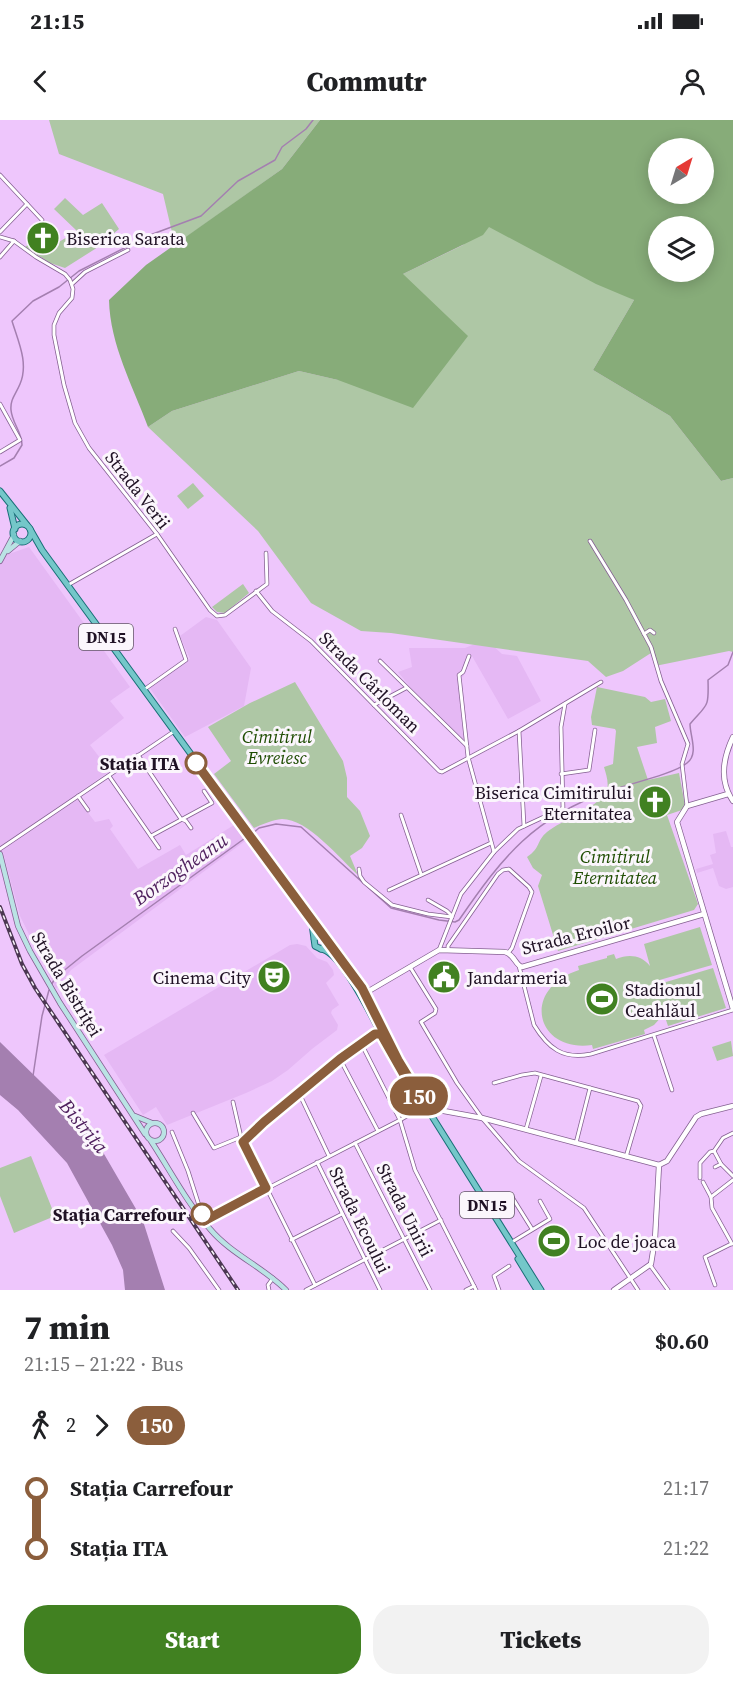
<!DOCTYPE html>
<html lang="en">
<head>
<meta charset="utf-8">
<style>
  :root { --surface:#fff; --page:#f2f2f2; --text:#202124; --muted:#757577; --accent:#418121 }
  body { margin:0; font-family:"Source Serif 4",serif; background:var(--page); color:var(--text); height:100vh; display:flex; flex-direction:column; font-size:22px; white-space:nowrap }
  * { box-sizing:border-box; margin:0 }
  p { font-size:20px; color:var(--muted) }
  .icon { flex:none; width:33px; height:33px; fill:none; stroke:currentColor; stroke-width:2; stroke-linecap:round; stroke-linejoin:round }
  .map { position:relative; height:1170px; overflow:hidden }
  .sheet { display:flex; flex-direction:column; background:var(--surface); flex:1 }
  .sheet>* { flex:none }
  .badge { padding:0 12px; border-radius:20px; font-size:21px; line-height:39px }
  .needle { width:39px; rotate:38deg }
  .tools { position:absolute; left:648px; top:18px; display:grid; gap:12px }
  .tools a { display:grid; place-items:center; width:66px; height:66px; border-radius:50%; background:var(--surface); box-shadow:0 3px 15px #0003; font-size:30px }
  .map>.badge { position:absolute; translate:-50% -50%; box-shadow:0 0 0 3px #fff }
  .legs { display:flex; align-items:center; gap:9px; height:66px; padding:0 24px; font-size:20px }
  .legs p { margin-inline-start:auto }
  .overview { display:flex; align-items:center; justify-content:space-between; height:102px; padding:0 24px }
  h1 { font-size:33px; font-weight:800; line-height:45px }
  .button { display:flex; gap:12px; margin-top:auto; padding:12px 24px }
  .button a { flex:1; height:69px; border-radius:24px; background:var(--accent); color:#fff; font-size:24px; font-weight:800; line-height:69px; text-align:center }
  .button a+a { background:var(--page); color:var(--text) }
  ul { padding:0 24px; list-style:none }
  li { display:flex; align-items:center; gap:21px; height:60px; font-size:22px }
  li i { display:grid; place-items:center; width:9px; height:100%; margin:0 8px; background:currentColor }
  li i::after { content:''; width:15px; height:15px; margin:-8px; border:4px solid; border-radius:50%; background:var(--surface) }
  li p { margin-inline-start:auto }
  li:first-child i { background:linear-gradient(#0000 50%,currentColor 0) }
  li:last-child i { background:linear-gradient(currentColor 50%,#0000 0) }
  .status { display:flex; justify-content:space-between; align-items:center; height:42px; padding:0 30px; background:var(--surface); direction:ltr }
  .status svg { height:16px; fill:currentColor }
  header { display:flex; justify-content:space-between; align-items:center; height:78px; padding:0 24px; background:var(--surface); font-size:27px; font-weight:800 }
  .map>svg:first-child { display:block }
</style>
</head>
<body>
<div class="status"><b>21:15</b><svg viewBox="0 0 49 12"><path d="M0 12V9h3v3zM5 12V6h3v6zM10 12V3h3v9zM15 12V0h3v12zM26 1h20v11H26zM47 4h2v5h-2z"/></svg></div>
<header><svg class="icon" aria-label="back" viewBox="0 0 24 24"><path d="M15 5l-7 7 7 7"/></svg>Commutr<svg class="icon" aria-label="person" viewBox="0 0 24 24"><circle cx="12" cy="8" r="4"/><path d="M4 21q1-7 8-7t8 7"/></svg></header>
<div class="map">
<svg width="733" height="1170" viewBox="0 0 733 1170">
  <rect width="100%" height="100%" fill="#eec6fc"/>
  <!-- built -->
  <g fill="#e5b8f4">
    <polygon points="29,427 130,567 110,581 124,598 90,625 110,651 75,675 95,702 109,699 113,706 110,709 138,749 180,725 186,735 234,705 245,721 71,850 56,869 20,796 3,732 0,732 0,437"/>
    <polygon points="206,497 217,500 251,548 244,586 185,617 149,567 190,539 180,516"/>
    <polygon points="482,521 489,522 502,534 517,536 541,581 508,599 472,536 463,557 457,558 464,619 462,619 411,568 398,552 412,547 409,528 465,528"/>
    <polygon points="726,711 731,727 733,727 733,767 726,769 719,766 713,748 697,753 696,749 713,744 710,735 716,733 713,714"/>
    <polygon points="297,824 306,826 317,838 327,842 333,850 334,855 326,863 339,885 332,890 331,893 338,905 337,910 312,929 288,950 272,961 246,973 167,1005 156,987 143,995 104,935 290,825"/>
  </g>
  <!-- green -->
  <g fill="#aec7a5">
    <polygon points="49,0 320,0 282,49 175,125 163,74 59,34"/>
    <polygon points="65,78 83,95 102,83 119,109 95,129 65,148 50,143 25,127 33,121 44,128 49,128 77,111 54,89"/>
    <polygon points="495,103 634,180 593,250 670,296 721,361 733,358 733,532 729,531 655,546 651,533 623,551 606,557 588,541 391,513 361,511 311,483 258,411 148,307 172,291 299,251 338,260 403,154 463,125 469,116"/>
    <polygon points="193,363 204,376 188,389 177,376"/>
    <polygon points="243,464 249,473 225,493 217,492 212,487"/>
    <path d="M295,562L343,641L347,658V677L360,691L370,716L362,728L350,736L358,755C339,738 308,699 282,699C272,700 263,704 254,708L214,654L231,641L208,607L250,583Z"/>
    <path d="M597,567L645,577L651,582L665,579L671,601L655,607L657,623L637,627L648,660L679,653L685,685L682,690L667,695L698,784L694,790L558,831L538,766L542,755L533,748L527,737C541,728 536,721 547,712C560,701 603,685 607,670C609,662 606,654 604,647L613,644L616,611L615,609L592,605L591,597Z"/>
    <path d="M700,807L712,845L656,861V865L713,848L726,888L668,906L664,894L654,905L644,910L645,914L593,929L592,925C537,933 519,870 579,850L578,846L607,838V836L614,834L616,839C629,834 641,835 650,846L644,824Z"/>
    <polygon points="731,921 733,936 717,941 712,927"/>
    <polygon points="31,1036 55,1096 14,1113 0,1076 0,1048"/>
  </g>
  <!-- forest -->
  <path fill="#87ac79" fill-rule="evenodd" d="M320,0H733V358L721,361L670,296L593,250L634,180L596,164L489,107L483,115L403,154L468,216L413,288L338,260L299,251L172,291L148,307C133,266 110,225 109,180L146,145L282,49ZM658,28H704V74H658ZM658,106H704V152H658Z"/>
  <!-- water -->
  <polygon fill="#a47fb0" points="0,922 80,1000 93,1015 143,1101 165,1170 125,1170 123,1150 112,1125 67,1043 18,990 0,975"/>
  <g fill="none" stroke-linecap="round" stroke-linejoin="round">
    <!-- stream -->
    <g stroke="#a47fb0" stroke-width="1.5">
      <path d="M0,346L14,338L22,325C22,312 12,303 11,290C10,279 16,274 20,264C29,243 18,221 12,201L33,181L59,167L79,151L150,115L201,96L238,61L275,40L282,27L306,9L313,0"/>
      <path d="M252,714L259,708L276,704L301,707L391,788L439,800L455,802L459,800C503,736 534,697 609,671C628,664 674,654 687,643C699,634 690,616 690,604C707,584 709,589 708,560L728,545L733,532"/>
      <polyline points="51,865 56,857 82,836 248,716"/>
      <polyline points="33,956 42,896 49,870"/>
    </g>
    <!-- minor casing -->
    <g stroke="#846091" stroke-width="4.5">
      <g id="minor">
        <polyline points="0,55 42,100"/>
        <polyline points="0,112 27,84"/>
        <polyline points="0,117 14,121 36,137 65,154 70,160 73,169 72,178 59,193 54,205 54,215 64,265 75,303 89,328 157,414 210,490 217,496 225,495 267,464 266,433"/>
        <polyline points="0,137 14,121"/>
        <polyline points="72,164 85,152 128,130"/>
        <polyline points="0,284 20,320 0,332"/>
        <polyline points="590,421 626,480 651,527 661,561 688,624 682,644 687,686"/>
        <polyline points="68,465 157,414"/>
        <polyline points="256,471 272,491 311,521 439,651 442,652 519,611 601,562"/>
        <polyline points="644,514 650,510 654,513"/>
        <polyline points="469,536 463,552 459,555 468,637 494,732"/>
        <polyline points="380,541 467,626"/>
        <polyline points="145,569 186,540 175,509"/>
        <polyline points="374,585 406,568"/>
        <polyline points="519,611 524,706"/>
        <polyline points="138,635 181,699 186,701 191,708"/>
        <polyline points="561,654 589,650 595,610"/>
        <polyline points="109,656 159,728"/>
        <polyline points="78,676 88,690"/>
        <polyline points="401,695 421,754"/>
        <polyline points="151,716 212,683 204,671"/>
        <polyline points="0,729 173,612"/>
        <polyline points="359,749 360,756 364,762 392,785 428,794 452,797"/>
        <polyline points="389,770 491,723"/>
        <polyline points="428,780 447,791 451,795"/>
        <polyline points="448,829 448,826 498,754 503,750 509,749 529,767 532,772 512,828 508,833"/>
        <polyline points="439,830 461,774 494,732 518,709 563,688 561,607 565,584"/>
        <path d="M519,846L534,905C548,928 563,940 591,934L733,890"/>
        <polyline points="410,847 436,889 435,893 421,902 457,963 482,998 519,1041 584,1088 638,1170"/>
        <polyline points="654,916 672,970"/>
        <polyline points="361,923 400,1000 415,1050 476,1170"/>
        <polyline points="340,939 378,1011"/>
        <polyline points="494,963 522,955 535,953 638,981 641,986 626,1037"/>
        <polyline points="299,973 329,1036"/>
        <polyline points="233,982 241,1017 315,1165"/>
        <polyline points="193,993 214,1028 241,1017"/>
        <polyline points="526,1009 541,956"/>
        <polyline points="172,1012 188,1051 204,1101 400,1000 422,987"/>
        <polyline points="243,1022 264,1002 361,923 374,915 380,914"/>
        <polyline points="355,1023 430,1170"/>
        <polyline points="576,1023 590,968"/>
        <polyline points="714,1031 721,1044 733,1056"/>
        <polyline points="317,1042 380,1170"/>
        <polyline points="715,1047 721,1044"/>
        <polyline points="700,1058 700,1043 710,1032 714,1031 723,1018 733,1013"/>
        <polyline points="703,1062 711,1077"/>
        <polyline points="491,1088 509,1077 512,1077 532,1109"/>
        <polyline points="173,1111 189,1128 219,1170"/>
        <polyline points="291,1120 342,1094"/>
        <polyline points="512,1122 550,1099 540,1081"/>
        <polyline points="732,1124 712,1088 711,1077 733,1060"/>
        <polyline points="650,1145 668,1170"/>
        <polyline points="715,1165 705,1137 731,1124"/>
        <polyline points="269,1170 268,1165 273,1158"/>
        <polyline points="306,1170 441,1100"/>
        <polyline points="466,1170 474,1166"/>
        <polyline points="499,1170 494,1156 509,1146"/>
      </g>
    </g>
    <!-- tertiary casing -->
    <g stroke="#846091" stroke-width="6">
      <g id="tertiary">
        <path d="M733,617C723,638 719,661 733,681"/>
        <polyline points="728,674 687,686 677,702 733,889"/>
        <path d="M362,875L439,830L505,832C515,835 515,845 522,847L704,794"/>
        <polyline points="422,987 482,998 659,1045"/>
        <polyline points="659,1045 667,1041 696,997 701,994 733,986"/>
        <polyline points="614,1170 651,1144 655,1119 659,1045"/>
      </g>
    </g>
    <!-- secondary casing -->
    <g stroke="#846091" stroke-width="6">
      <g id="secondary">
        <polyline points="8,431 20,421"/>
        <polyline points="0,441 14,415"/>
        <polyline points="0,734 18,806 30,831 60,883 145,1014"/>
        <polyline points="135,996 152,1003"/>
        <circle cx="155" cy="1012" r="9"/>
        <path d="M151,1021C170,1050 187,1083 210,1109C231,1134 263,1147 286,1170"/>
      </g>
    </g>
    <!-- primary casing -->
    <g stroke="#1a6f78" stroke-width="7">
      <g id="primary">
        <polyline points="0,371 27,405"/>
        <polyline points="10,388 15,409"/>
        <circle cx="22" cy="413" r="9"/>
        <polyline points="30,409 42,430 323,815"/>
        <polyline points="312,804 315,826 321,829 327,824 326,818 323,815 318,816 314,819"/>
        <polyline points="327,822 362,868 398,940 423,982 541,1170"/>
        <path d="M321,829C342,832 375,902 385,922"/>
        <polyline points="518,1139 537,1170"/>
      </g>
    </g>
    <!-- minor -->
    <use href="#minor" stroke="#fff" stroke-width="3"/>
    <!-- tertiary -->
    <use href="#tertiary" stroke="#fff" stroke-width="4.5"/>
    <!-- secondary -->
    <use href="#secondary" stroke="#bae3e4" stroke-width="4.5"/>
    <!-- primary -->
    <use href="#primary" stroke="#74c7c9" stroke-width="5"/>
    <!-- rail casing -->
    <g stroke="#4b3752" stroke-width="4">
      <polyline id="rail" points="0,787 22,844 35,868 238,1170"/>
    </g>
    <!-- rail -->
    <use href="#rail" stroke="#fbf6fc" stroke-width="1.5" stroke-dasharray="4.5" stroke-linecap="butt"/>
  </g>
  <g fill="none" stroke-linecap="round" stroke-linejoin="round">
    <!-- line-1 casing -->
    <g stroke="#fff" stroke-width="14">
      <polyline id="line-1" points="196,643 362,868 398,940 426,986 422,987 420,983 381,914 375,914 340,939 264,1002 243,1022 266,1068 204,1101 202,1094"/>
    </g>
    <!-- line-1 -->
    <use href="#line-1" stroke="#8b5e3c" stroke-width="9"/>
  </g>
  <!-- icons -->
  <defs>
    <g id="church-disc" transform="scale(1.725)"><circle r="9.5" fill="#418121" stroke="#fbf6fc"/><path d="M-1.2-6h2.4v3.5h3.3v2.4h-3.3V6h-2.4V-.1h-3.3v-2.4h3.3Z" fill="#fff"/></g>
    <g id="theatre-disc" transform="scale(1.725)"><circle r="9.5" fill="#418121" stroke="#fbf6fc"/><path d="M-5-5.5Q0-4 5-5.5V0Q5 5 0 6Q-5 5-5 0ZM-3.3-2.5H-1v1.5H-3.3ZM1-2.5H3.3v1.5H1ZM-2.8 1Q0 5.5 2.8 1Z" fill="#fff"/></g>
    <g id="civic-disc" transform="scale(1.725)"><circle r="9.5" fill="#418121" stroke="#fbf6fc"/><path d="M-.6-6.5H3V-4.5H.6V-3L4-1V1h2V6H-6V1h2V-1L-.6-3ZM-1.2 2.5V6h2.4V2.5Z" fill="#fff"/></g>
    <g id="stadium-disc" transform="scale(1.725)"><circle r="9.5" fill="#418121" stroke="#fbf6fc"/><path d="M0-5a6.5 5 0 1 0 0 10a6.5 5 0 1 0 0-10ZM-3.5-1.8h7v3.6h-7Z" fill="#fff"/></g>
  </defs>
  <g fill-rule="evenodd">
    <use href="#church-disc" x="43" y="118"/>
    <use href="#church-disc" x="655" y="682"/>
    <use href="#theatre-disc" x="274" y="857"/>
    <use href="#civic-disc" x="444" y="857"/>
    <use href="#stadium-disc" x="602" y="879"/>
    <use href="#stadium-disc" x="554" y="1121"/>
  </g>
  <!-- markers -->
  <g fill="#fff" stroke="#8b5e3c" stroke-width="3">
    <circle cx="196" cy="643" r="10"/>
    <circle cx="202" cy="1094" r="10"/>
  </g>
  <g text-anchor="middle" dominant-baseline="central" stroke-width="6" stroke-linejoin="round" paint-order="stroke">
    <!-- shield labels -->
    <g fill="#fbf6fc" stroke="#615665" stroke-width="1.5">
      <rect x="79" y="504" width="54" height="26" rx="4.5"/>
      <rect x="460" y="1072" width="54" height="26" rx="4.5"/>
    </g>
    <g font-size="16" font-weight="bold" fill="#1f1124">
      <text x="106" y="517">DN15</text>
      <text x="487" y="1085">DN15</text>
    </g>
    <!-- poi labels -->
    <g font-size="18" fill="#1f1124" stroke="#fbf6fc" text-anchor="start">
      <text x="66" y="118">Biserica Sarata</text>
      <text x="632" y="672" text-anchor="end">Biserica Cimitirului<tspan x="632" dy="21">Eternitatea</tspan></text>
      <text x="251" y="857" text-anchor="end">Cinema City</text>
      <text x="467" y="857">Jandarmeria</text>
      <text x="625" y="869">Stadionul<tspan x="625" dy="21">Ceahlăul</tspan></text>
      <text x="577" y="1121">Loc de joaca</text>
    </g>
    <!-- street labels -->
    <g font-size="18" fill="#1f1124" stroke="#fbf6fc">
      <text transform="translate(138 370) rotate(52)">Strada Verii</text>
      <text transform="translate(370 562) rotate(45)">Strada Cârloman</text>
      <text transform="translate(576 815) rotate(-14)">Strada Eroilor</text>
      <text transform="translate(67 864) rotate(59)">Strada Bistriței</text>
      <text transform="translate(405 1090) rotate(63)">Strada Unirii</text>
      <text transform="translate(360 1100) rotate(64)">Strada Ecoului</text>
    </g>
    <!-- park labels -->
    <g font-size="18" font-style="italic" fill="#1d4c00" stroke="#fbf6fc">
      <text x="277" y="616">Cimitirul<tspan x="277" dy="21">Evreiesc</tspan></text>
      <text x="615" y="736">Cimitirul<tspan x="615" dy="21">Eternitatea</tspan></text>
    </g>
    <!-- stop labels -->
    <g font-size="18" font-weight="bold" fill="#1f1124" stroke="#fbf6fc" text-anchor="end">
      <text x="180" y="643">Stația ITA</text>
      <text x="186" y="1094">Stația Carrefour</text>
    </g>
    <!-- water labels -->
    <g font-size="20" font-style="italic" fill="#4e1f5d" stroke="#fbf6fc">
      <text transform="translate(180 749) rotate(-35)">Borzogheanu</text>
      <text transform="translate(84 1006) rotate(50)">Bistrița</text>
    </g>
  </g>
</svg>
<div class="tools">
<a><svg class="needle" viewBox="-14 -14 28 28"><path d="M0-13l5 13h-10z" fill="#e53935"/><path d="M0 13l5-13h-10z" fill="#757577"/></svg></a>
<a><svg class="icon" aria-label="layers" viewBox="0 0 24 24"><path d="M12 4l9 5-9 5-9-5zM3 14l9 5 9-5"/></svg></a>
</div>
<b class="badge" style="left:419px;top:976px;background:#8b5e3c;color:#fff">150</b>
</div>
<section class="sheet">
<div class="overview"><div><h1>7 min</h1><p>21:15 – 21:22 · Bus</p></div><b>$0.60</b></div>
<div class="legs"><svg class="icon" aria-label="walk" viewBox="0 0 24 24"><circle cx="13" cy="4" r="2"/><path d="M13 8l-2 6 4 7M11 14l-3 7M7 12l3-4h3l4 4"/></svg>2<svg class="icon" aria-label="forward" viewBox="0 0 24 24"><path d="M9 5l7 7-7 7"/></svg><b class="badge" style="background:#8b5e3c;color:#fff">150</b></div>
<ul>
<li><i style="color:#8b5e3c"></i><b>Stația Carrefour</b><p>21:17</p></li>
<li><i style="color:#8b5e3c"></i><b>Stația ITA</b><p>21:22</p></li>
</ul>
<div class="button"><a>Start</a><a>Tickets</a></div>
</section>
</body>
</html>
